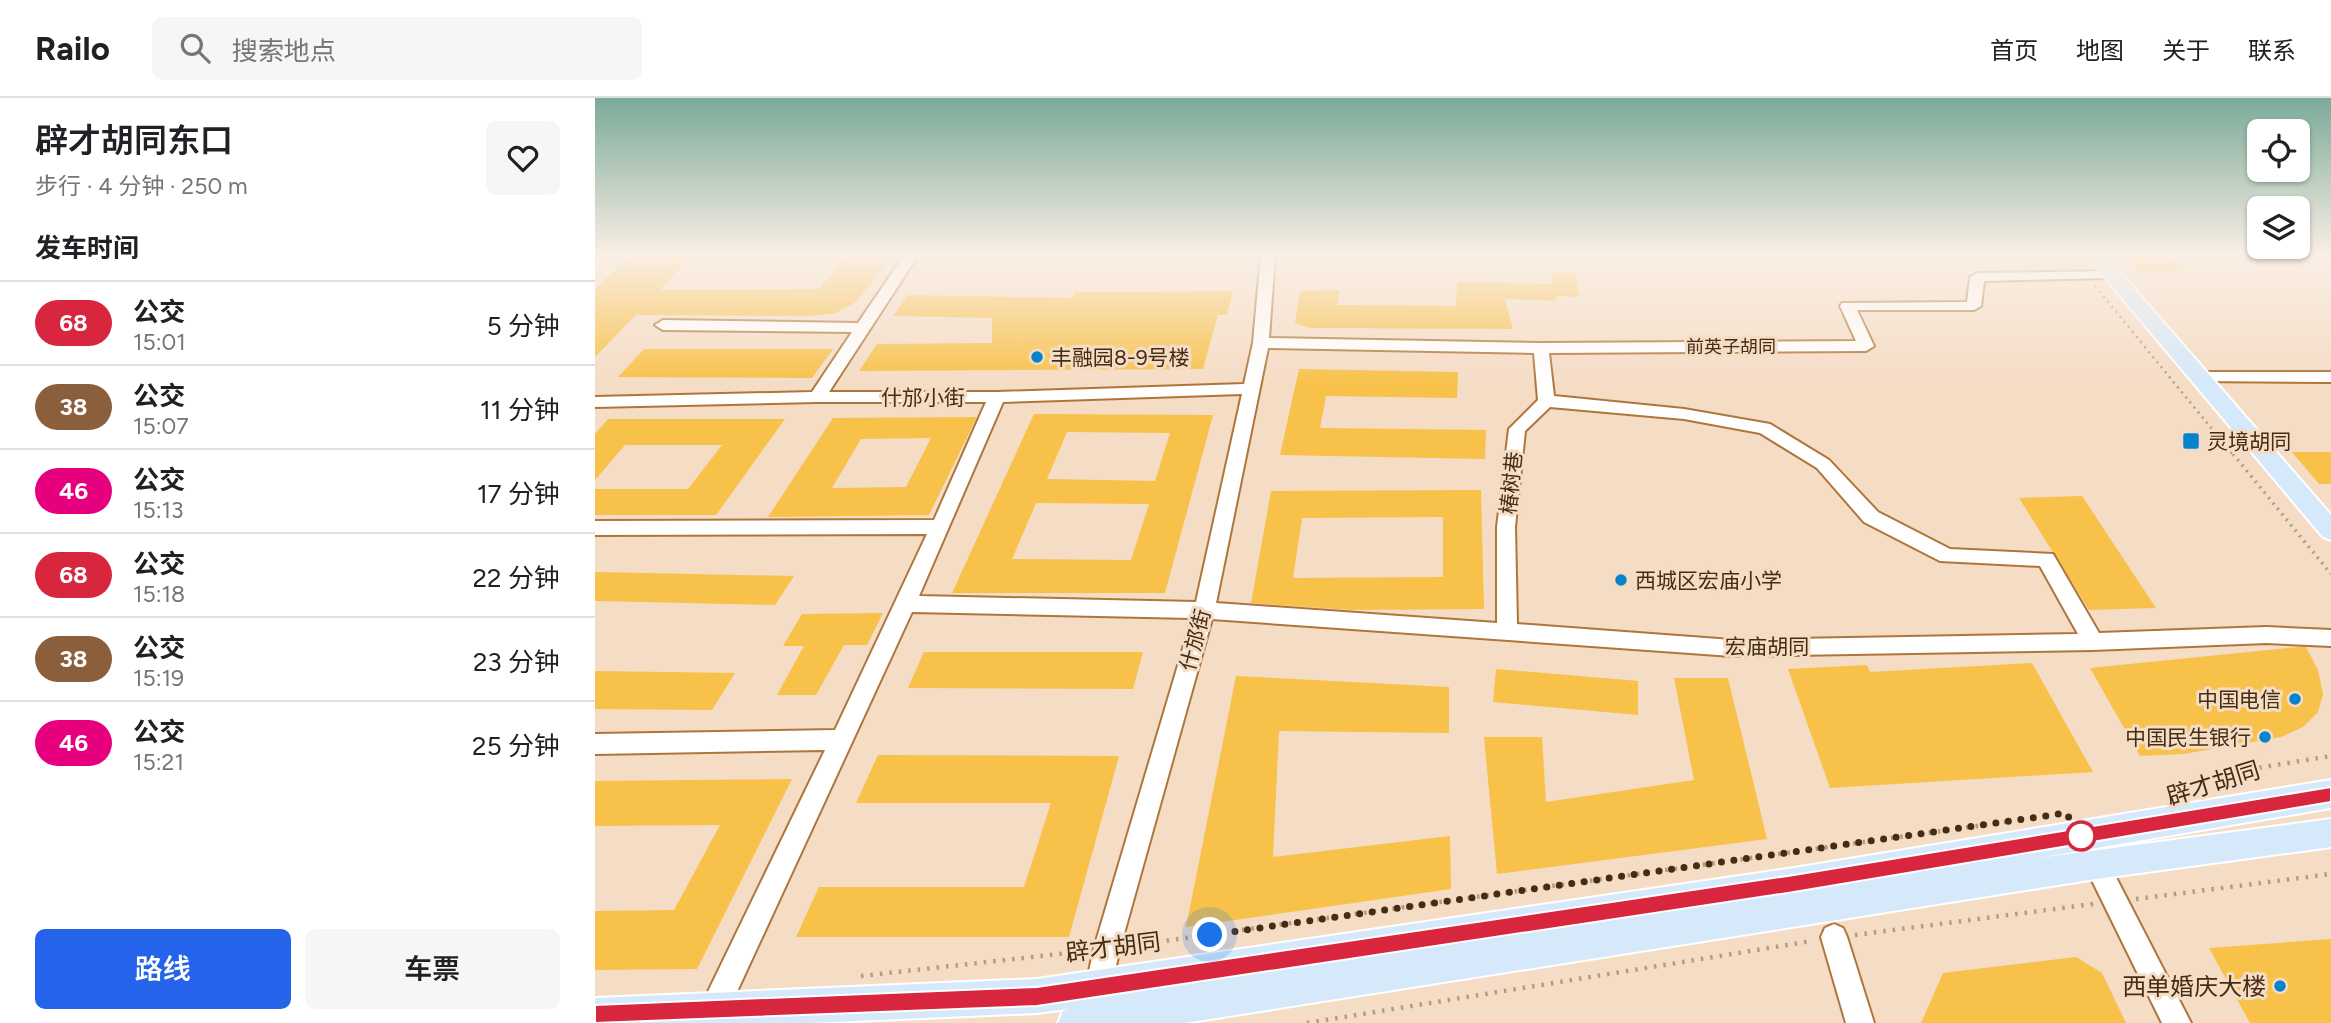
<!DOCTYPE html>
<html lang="zh">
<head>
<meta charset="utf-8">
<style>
  :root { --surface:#fff; --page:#f6f6f6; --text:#202124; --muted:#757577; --line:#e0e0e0; --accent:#2563eb }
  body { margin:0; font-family:Figtree,"Noto Sans SC",sans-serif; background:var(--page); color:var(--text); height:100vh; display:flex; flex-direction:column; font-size:26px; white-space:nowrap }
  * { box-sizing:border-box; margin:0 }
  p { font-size:23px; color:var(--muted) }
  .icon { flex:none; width:38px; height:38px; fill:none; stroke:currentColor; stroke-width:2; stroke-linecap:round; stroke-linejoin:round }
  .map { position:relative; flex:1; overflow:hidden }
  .sheet { display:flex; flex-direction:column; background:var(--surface); width:595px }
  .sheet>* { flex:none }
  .badge { padding:0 14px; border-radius:23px; font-size:24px; line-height:46px }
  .controls { position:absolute; left:1652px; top:21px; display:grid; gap:14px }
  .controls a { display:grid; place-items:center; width:63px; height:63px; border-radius:10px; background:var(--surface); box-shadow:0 2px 5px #0004; font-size:35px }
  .you { position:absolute; width:35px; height:35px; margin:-18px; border:5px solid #fff; border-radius:50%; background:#1a73e8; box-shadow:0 0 0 10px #1a73e833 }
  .map>.badge { position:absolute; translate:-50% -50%; box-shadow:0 0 0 4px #fff }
  h2 { padding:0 35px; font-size:26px; line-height:63px }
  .round { display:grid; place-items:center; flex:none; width:74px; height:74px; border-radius:10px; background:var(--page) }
  .summary { display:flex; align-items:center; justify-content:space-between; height:119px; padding:0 35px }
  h1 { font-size:33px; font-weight:600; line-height:52px }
  .action { display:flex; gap:14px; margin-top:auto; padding:14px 35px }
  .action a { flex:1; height:80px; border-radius:10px; background:var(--accent); color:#fff; font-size:28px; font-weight:600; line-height:80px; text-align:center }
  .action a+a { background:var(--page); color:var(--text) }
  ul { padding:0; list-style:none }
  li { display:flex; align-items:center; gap:21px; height:84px; padding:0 35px; border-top:2px solid var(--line) }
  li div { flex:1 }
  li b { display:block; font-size:26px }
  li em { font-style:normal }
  li .badge { min-width:77px; font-weight:700; text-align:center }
  header { display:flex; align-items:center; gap:42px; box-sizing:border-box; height:98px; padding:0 35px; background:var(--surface); border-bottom:2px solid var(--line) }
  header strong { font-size:33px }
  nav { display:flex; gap:38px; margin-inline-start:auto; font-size:24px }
  .search { width:490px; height:63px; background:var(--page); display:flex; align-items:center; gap:18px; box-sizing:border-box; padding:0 24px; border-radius:10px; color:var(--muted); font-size:26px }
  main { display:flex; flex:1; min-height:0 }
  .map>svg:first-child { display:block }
</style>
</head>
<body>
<header>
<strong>Railo</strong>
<div class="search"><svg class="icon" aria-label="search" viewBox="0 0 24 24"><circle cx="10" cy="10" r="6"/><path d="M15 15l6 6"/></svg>搜索地点</div>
<nav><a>首页</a><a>地图</a><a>关于</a><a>联系</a></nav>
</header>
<main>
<section class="sheet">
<div class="summary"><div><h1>辟才胡同东口</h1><p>步行 · 4 分钟 · 250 m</p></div><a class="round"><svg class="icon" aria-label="heart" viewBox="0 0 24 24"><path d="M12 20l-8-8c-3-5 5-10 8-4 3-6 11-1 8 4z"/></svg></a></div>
<h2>发车时间</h2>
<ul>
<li><span class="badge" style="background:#d7263d;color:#fff">68</span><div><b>公交</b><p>15:01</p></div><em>5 分钟</em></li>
<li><span class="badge" style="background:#8b5e3c;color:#fff">38</span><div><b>公交</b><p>15:07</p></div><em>11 分钟</em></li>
<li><span class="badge" style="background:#e6007e;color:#fff">46</span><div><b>公交</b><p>15:13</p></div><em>17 分钟</em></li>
<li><span class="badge" style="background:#d7263d;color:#fff">68</span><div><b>公交</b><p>15:18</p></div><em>22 分钟</em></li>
<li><span class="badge" style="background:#8b5e3c;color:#fff">38</span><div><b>公交</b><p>15:19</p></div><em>23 分钟</em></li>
<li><span class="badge" style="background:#e6007e;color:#fff">46</span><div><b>公交</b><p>15:21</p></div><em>25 分钟</em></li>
</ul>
<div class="action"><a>路线</a><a>车票</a></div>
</section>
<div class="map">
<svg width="1736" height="925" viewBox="0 0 1736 925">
  <rect width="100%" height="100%" fill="#f5dcc5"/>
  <!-- building -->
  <g fill="#f7c14a" fill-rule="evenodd">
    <polygon points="37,156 99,156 65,192 225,191 251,156 299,156 261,204 241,215 217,218 41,217 0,259 0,191"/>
    <polygon points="1528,156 1575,156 1591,173 1544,174"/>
    <polygon points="957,173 980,174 984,199 961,198 960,203 910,201 918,231 714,230 700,225 705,193 745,192 742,207 861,208 862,184 957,186"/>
    <polygon points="638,193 632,217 623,217 608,271 264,273 282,246 397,245 397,220 298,218 313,197 477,200 480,194"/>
    <polygon points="49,251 238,251 217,280 23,279"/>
    <polygon points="704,271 863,274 862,300 731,298 725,330 891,332 890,361 685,357"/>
    <path d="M439,316L618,317L570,495H357ZM472,334L575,335L560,383L452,381ZM441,405L554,406L536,462L417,461Z"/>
    <path d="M382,319L334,417L173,419L238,320ZM336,340L311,389L237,390L266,341Z"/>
    <polygon points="13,321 190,321 121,417 0,417 0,391 93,391 127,347 30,347 0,382 0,336"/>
    <polygon points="1697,354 1736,354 1736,386 1724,386"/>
    <path d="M886,392L889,511L756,512L656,505L676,393ZM848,419V479L698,480L707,420Z"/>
    <polygon points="1487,398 1561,510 1494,512 1424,400"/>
    <polygon points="0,474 199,478 180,507 0,503"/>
    <polygon points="288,515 272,547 249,547 221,597 182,597 209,548 188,548 207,516"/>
    <polygon points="1703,549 1711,549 1723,572 1728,596 1723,614 1708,629 1686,639 1588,656 1545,658 1495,570"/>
    <polygon points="329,554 548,554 538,591 313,590"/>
    <polygon points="1437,565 1498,674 1235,690 1193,571 1272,567 1275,574"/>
    <polygon points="901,571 1043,583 1043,617 898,604"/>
    <polygon points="0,573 140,575 117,612 0,611"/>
    <polygon points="641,578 854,589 854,635 684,633 678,759 855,738 856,791 591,829"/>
    <polygon points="1079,580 1133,580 1172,741 902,776 889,639 947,639 951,704 1099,682"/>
    <polygon points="283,657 524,658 474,839 201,839 224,789 429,789 456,705 261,705"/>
    <polygon points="197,681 102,871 0,872 0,813 79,812 125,727 0,728 0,683"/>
    <polygon points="1736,841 1736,925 1655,925 1614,850"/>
    <polygon points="1481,859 1507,875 1531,925 1326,925 1348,875"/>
  </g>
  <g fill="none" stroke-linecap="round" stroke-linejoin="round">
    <!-- minor casing -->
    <g stroke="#af763b" stroke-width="4">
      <g id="minor">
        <path d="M310,156H324L234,294H402L649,286L658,245L666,156H680L674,240L946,245L1261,243L1245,208L1247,205L1372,204L1375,179L1382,175L1521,173L1523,176L1516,180L1389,183L1386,208L1379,212H1262L1279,248L1271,253L954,255L959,298L1089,311L1175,326L1234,362L1283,414L1355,451L1458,456L1504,535L1671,529L1736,532V548L1671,545L1498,552L1137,558L617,521L525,850L512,907L502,910L492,907L489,897L499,850L597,520L317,514L128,924L112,925L104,914L108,904L230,652L0,656V636L240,632L332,436L0,437V423L339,422L391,304H222L0,309V299L217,294L257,234L68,232L60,227L68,222L263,225ZM673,250L939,255L943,302L914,331L902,429V525L621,505ZM647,296L601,504L324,498L408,304ZM955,309L1089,321L1165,335L1222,370L1269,424L1345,463L1445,468L1483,536L1137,542L922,526L920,429L930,333Z"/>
        <polygon points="1605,274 1736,274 1736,284 1599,283 1597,279"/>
        <polygon points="1501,754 1510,758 1596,925 1567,925 1489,766 1492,758"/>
        <polygon points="1239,826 1248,830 1252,839 1279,925 1251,925 1226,839 1230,830"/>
      </g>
    </g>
    <!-- major casing -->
    <g stroke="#fff" stroke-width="4">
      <g id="major">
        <polygon points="1490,156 1509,156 1736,417 1736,442 1728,439"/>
        <polygon points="1736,682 1736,710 1443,760 1736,721 1736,749 1501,781 590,925 463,925 468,913 473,911 442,915 215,925 0,925 0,900 442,881 1199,770"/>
      </g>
    </g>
    <!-- path-far2 -->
    <g stroke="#b49b83" stroke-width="2.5" stroke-dasharray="2 4.5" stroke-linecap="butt">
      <polyline points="1475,156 1482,166"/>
      <polyline points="1500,188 1639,358"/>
    </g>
    <!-- path-far1 -->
    <polyline stroke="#b49b83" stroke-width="3.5" stroke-dasharray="2 5" stroke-linecap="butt" points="1638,356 1736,476"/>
    <!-- path -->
    <g stroke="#b49b83" stroke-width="4.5" stroke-dasharray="2.5 7" stroke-linecap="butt">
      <polyline points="1593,695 1644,673 1736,658"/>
      <polyline points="1541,801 1736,776"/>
      <polyline points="1260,837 1498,806"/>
      <polyline points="534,848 1417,723"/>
      <polyline points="266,878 491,853"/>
      <polyline points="712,925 1217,843"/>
    </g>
    <!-- minor -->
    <use href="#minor" fill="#fff" fill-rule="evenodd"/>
    <!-- major -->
    <use href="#major" fill="#d5e9fa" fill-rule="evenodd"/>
  </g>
  <!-- sky -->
  <linearGradient id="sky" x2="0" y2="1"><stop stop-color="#7baa99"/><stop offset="0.55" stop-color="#faefe5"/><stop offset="1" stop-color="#faefe5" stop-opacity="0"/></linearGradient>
  <rect width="1736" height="286" fill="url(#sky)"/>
  <!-- line -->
  <polygon fill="#d7263d" stroke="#fff" stroke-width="2" points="1736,689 1736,704 1199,794 442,908 0,925 0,907 442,889 1199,777"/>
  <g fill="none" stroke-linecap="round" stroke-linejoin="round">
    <!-- walk -->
    <polyline stroke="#452d14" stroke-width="7" stroke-dasharray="0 12.6" points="615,837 1471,715 1486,738"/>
  </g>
  <!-- markers -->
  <g fill="#0683cb" stroke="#f5dcc5" stroke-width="2.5">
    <circle cx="442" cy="259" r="7"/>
    <rect x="1587" y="334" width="18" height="18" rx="3.5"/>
    <circle cx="1026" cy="482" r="7"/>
    <circle cx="1700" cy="601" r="7"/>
    <circle cx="1670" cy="639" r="7"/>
    <circle cx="1685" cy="888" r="7"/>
  </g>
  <circle fill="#fff" stroke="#d7263d" stroke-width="3.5" cx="1486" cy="738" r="14"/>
  <g text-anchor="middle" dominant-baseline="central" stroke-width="6" stroke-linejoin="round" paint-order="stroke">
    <!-- far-street labels -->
    <g font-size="18" fill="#452d14" stroke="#f5dcc5">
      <text x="1136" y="249">前英子胡同</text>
    </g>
    <!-- poi labels -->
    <g font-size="21" fill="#452d14" stroke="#f5dcc5" text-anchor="start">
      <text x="456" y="259">丰融园8-9号楼</text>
      <text x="1612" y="343">灵境胡同</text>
      <text x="1040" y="482">西城区宏庙小学</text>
      <text x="1686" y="601" text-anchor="end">中国电信</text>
      <text x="1656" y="639" text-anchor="end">中国民生银行</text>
    </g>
    <!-- street labels -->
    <g font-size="21" fill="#452d14" stroke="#f5dcc5">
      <text x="328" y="299">什邡小街</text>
      <text transform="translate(916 385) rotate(-84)">椿树巷</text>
      <text transform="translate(600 542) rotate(-75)">什邡街</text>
      <text x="1172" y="548">宏庙胡同</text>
    </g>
    <!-- near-street labels -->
    <g font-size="24" fill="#452d14" stroke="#f5dcc5">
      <text transform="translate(1618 685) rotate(-17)">辟才胡同</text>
      <text transform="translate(518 849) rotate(-7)">辟才胡同</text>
    </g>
    <!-- near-poi labels -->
    <g font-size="24" fill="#452d14" stroke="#f5dcc5" text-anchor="end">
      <text x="1671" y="888">西单婚庆大楼</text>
    </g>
  </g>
</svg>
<div class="controls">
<a><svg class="icon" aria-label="locate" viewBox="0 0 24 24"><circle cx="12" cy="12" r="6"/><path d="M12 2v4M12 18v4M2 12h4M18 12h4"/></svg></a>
<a><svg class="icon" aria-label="layers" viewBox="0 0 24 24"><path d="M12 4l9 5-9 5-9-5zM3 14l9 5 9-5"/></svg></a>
</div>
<div class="you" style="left:615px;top:837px"></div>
</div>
</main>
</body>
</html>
